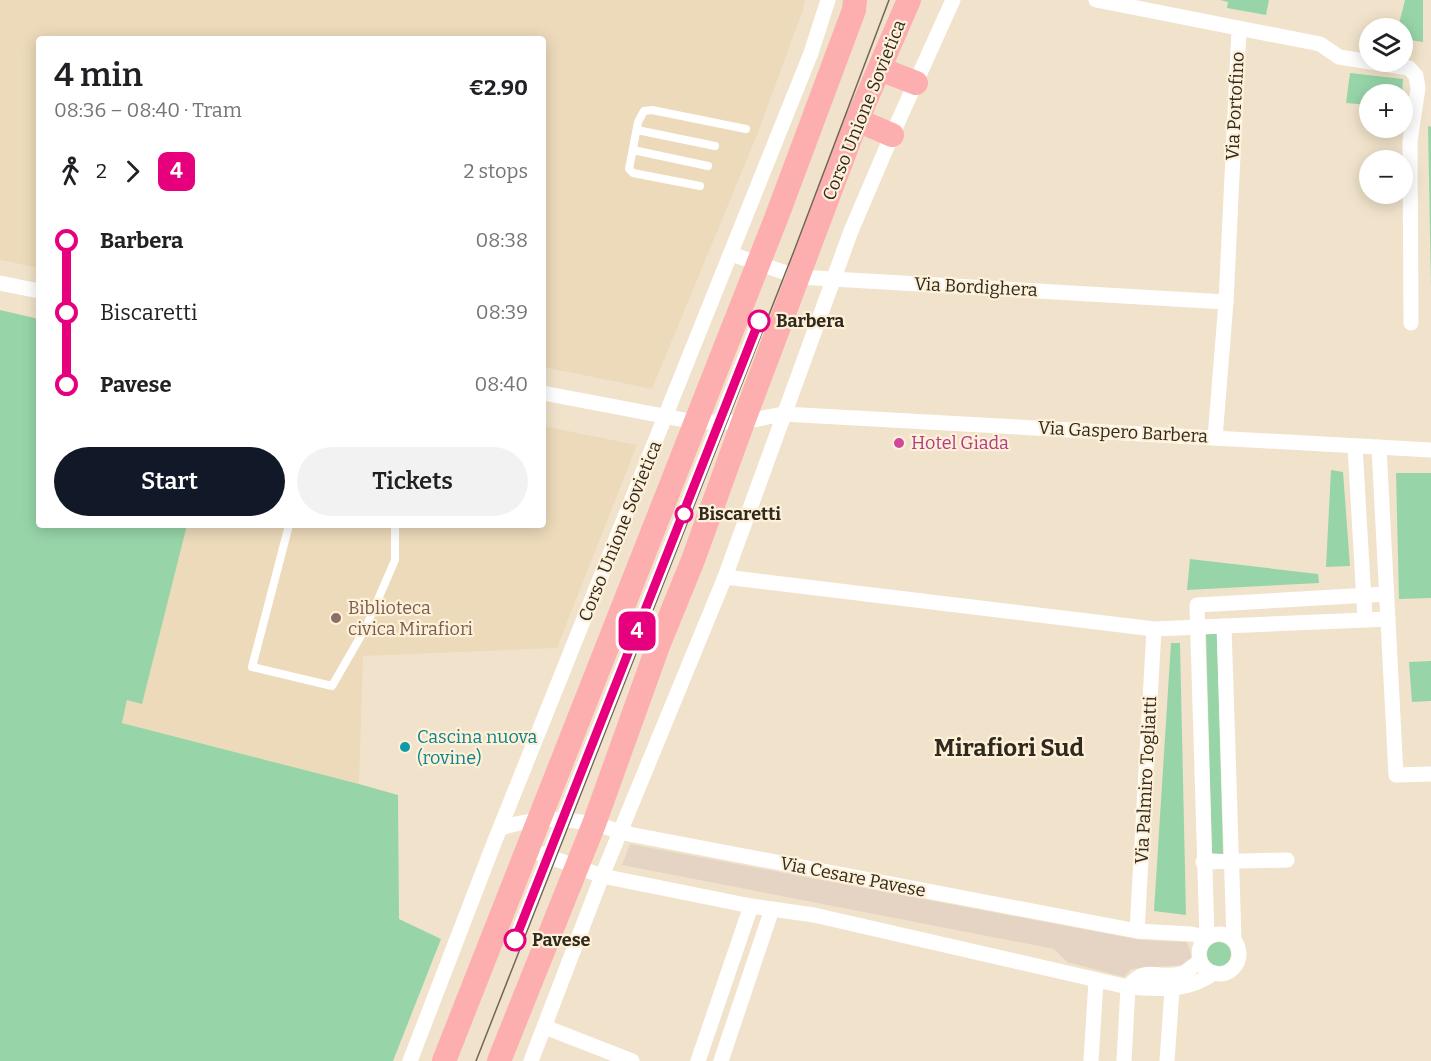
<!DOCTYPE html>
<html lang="en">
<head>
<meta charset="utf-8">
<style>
  :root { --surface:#fff; --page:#f2f2f2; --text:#202124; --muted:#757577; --accent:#111827 }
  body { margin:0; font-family:Bitter,serif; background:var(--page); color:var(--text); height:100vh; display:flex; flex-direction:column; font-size:22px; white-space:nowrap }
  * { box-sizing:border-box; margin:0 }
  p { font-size:20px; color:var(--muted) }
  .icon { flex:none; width:33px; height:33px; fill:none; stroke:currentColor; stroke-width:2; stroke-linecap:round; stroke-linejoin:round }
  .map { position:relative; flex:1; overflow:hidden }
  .details { position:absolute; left:36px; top:36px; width:510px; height:492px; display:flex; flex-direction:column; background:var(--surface); border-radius:6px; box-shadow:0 3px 15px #0003 }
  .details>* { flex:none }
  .badge { padding:0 12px; border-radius:9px; font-size:21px; line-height:39px }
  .fabs { position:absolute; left:1359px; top:18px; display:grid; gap:12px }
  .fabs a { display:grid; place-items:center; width:54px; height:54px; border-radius:50%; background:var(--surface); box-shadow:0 3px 15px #0003; font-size:30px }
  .map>.badge { position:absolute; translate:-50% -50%; box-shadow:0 0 0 3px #fff }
  .legs { display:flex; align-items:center; gap:9px; height:66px; padding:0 18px; font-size:20px }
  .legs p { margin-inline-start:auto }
  .overview { display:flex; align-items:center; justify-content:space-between; height:102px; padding:0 18px }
  h1 { font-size:33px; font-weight:600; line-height:45px }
  .cta { display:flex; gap:12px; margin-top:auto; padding:12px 18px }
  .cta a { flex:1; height:69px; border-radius:36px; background:var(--accent); color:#fff; font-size:24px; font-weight:600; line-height:69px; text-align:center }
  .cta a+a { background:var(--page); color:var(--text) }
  ul { padding:0 18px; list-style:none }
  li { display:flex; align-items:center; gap:21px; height:72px; font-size:22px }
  li i { display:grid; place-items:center; width:9px; height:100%; margin:0 8px; background:currentColor }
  li i::after { content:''; width:15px; height:15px; margin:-8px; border:4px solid; border-radius:50%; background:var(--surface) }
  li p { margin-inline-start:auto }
  li:first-child i { background:linear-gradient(#0000 50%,currentColor 0) }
  li:last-child i { background:linear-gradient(currentColor 50%,#0000 0) }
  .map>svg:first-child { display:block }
</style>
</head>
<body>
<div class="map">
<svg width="1431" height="1061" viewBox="0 0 1431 1061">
  <rect width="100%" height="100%" fill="#f1e3cb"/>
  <!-- commercial -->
  <polygon fill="#e5d4c3" points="630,844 1141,940 1187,942 1192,957 1181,965 1131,969 1124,977 1067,962 1054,949 622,865"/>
  <!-- built -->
  <g fill="#eddabb">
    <polygon points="0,0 805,0 803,10 757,135 652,389 543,367 543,39 39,39 39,268 0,260"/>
    <polygon points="543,426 637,445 557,648 363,656 359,784 122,723 170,525 543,525"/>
  </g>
  <!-- green -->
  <g fill="#97d5a8">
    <polygon points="1220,0 1269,0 1266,15 1227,8 1228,2"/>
    <polygon points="1405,0 1423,0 1423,42 1403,39 1402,28 1398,28"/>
    <polygon points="1350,73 1403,79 1402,94 1370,94 1369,105 1346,103"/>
    <polygon points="1428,126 1431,127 1431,287"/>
    <polygon points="0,310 39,319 39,525 187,525 142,704 127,700 122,723 359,784 398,795 399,919 441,939 393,1061 0,1061"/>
    <polygon points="1331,470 1343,472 1350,566 1326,567"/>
    <polygon points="1396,473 1431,473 1431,598 1399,599"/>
    <polygon points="1190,559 1318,574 1319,583 1187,590"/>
    <polygon points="1217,632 1223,854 1212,853 1206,633"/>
    <polygon points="1171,643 1180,643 1186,915 1154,911"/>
    <polygon points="1431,661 1431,701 1412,702 1409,662"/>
    <circle cx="1219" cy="954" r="12"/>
  </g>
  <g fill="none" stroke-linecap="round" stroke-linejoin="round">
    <!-- lane -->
    <g stroke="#fff" stroke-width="8">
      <polyline points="637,130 715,146"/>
      <polyline points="633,150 708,166"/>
      <polyline points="700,186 633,173 629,169 638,122 644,111 652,110 746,129"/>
      <polyline points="289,525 252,667 332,686 366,627 395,560 395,525"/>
    </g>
    <!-- street -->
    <g stroke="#fff" stroke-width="15">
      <polyline points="1096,0 1320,44 1339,57 1409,68 1416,76 1418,88 1410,141 1411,323"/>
      <polyline points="731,254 798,277 1226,302"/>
      <polyline points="0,283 39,291"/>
      <polyline points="543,393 695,422 743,422 783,414 1431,450"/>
      <polyline points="1215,438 1226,302 1239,29"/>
      <polyline points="1355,446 1365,619"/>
      <polyline points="1379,447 1396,775 1431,774"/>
      <polyline points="725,577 1154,629 1388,619"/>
      <polyline points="1224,626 1234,940"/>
      <path d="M501,828C533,818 560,817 593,824C607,827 620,832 634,835L1137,931L1191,934L1207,937"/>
      <path d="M528,849L602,876L751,906L814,915L1128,987C1160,989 1185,993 1214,973"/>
      <polyline points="1203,862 1287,860"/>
      <polyline points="1137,931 1154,629"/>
      <circle cx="1219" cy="954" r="20"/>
      <polyline points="1207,937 1197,605 1387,594"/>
      <polyline points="545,1027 632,1061"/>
      <polyline points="410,1061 494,843 811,53 828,0"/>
      <polyline points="531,1061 602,876 725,577 851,231 892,135 953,0"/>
      <polyline points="698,1061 751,906"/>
      <polyline points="721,1061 772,909"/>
      <polyline points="1091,1061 1096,981"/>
      <path d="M1124,1061L1128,987C1147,964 1156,980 1180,974C1188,972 1193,966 1200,961"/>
      <polyline points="1167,1061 1172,990"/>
    </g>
    <!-- primary -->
    <g stroke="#fdaeae" stroke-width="24">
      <polyline points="880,69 916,83"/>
      <polyline points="857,120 892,135"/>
      <polyline points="444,1061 777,216 854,10 855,0"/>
      <polyline points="499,1061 594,824 658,646 693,560 743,422 857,120 909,0"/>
    </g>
    <!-- tram -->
    <polyline stroke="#6f6759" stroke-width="1.5" points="476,1061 794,251 889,0"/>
  </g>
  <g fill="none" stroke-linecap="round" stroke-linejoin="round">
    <!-- line-1 casing -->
    <g stroke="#fff" stroke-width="14">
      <polyline id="line-1" points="515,940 759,321"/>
    </g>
    <!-- line-1 -->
    <use href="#line-1" stroke="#e6007e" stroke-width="9"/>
  </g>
  <!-- markers -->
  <g fill="#fff" stroke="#e6007e" stroke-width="3">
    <circle cx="759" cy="321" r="10"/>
    <circle cx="684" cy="514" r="8"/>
    <circle cx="515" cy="940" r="10"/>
  </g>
  <circle fill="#d1479c" stroke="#fff0d8" stroke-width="2" cx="899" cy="443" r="6"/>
  <circle fill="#8d6e63" stroke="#fff0d8" stroke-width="2" cx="336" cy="618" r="6"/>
  <circle fill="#0f9aa8" stroke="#fff0d8" stroke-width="2" cx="405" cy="747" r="6"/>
  <g text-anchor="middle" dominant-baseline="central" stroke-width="4.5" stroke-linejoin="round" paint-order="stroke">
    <!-- street labels -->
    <g font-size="18" fill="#2f2920" stroke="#fff0d8">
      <text transform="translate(1235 106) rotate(-87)">Via Portofino</text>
      <text transform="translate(864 110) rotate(-68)">Corso Unione Sovietica</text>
      <text transform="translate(976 287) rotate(3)">Via Bordighera</text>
      <text transform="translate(1123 432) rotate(3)">Via Gaspero Barbera</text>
      <text transform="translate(620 531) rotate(-68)">Corso Unione Sovietica</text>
      <text transform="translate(1146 780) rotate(-87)">Via Palmiro Togliatti</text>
      <text transform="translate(853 877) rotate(11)">Via Cesare Pavese</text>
    </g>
    <!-- stop labels -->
    <g font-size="18" font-weight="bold" fill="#2f2920" stroke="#fff0d8" text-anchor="start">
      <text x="776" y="321">Barbera</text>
      <text x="698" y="514">Biscaretti</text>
      <text x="532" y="940">Pavese</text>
    </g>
    <!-- hotel labels -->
    <g font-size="18" fill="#b23c85" stroke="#fff0d8" text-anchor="start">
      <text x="911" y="443">Hotel Giada</text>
    </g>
    <!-- education labels -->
    <g font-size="18" fill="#785e54" stroke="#fff0d8" text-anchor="start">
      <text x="348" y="608">Biblioteca<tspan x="348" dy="21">civica Mirafiori</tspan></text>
    </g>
    <!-- culture labels -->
    <g font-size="18" fill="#0d838f" stroke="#fff0d8" text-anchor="start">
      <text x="417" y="737">Cascina nuova<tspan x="417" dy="21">(rovine)</tspan></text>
    </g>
    <!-- district labels -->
    <g font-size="24" font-weight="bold" fill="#2f2920" stroke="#fff0d8">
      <text x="1009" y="748">Mirafiori Sud</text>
    </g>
  </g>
</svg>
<div class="fabs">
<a><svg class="icon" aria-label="layers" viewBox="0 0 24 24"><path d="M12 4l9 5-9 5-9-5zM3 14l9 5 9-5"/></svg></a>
<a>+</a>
<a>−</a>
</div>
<b class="badge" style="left:637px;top:631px;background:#e6007e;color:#fff">4</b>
<section class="details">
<div class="overview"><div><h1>4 min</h1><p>08:36 – 08:40 · Tram</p></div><b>€2.90</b></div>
<div class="legs"><svg class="icon" aria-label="walk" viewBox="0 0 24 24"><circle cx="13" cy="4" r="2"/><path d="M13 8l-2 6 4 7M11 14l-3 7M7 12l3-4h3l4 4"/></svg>2<svg class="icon" aria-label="forward" viewBox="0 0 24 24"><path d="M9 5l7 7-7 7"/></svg><b class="badge" style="background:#e6007e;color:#fff">4</b><p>2 stops</p></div>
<ul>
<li><i style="color:#e6007e"></i><b>Barbera</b><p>08:38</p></li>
<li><i style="color:#e6007e"></i><span>Biscaretti</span><p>08:39</p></li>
<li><i style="color:#e6007e"></i><b>Pavese</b><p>08:40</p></li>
</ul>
<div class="cta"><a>Start</a><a>Tickets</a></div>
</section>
</div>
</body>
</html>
